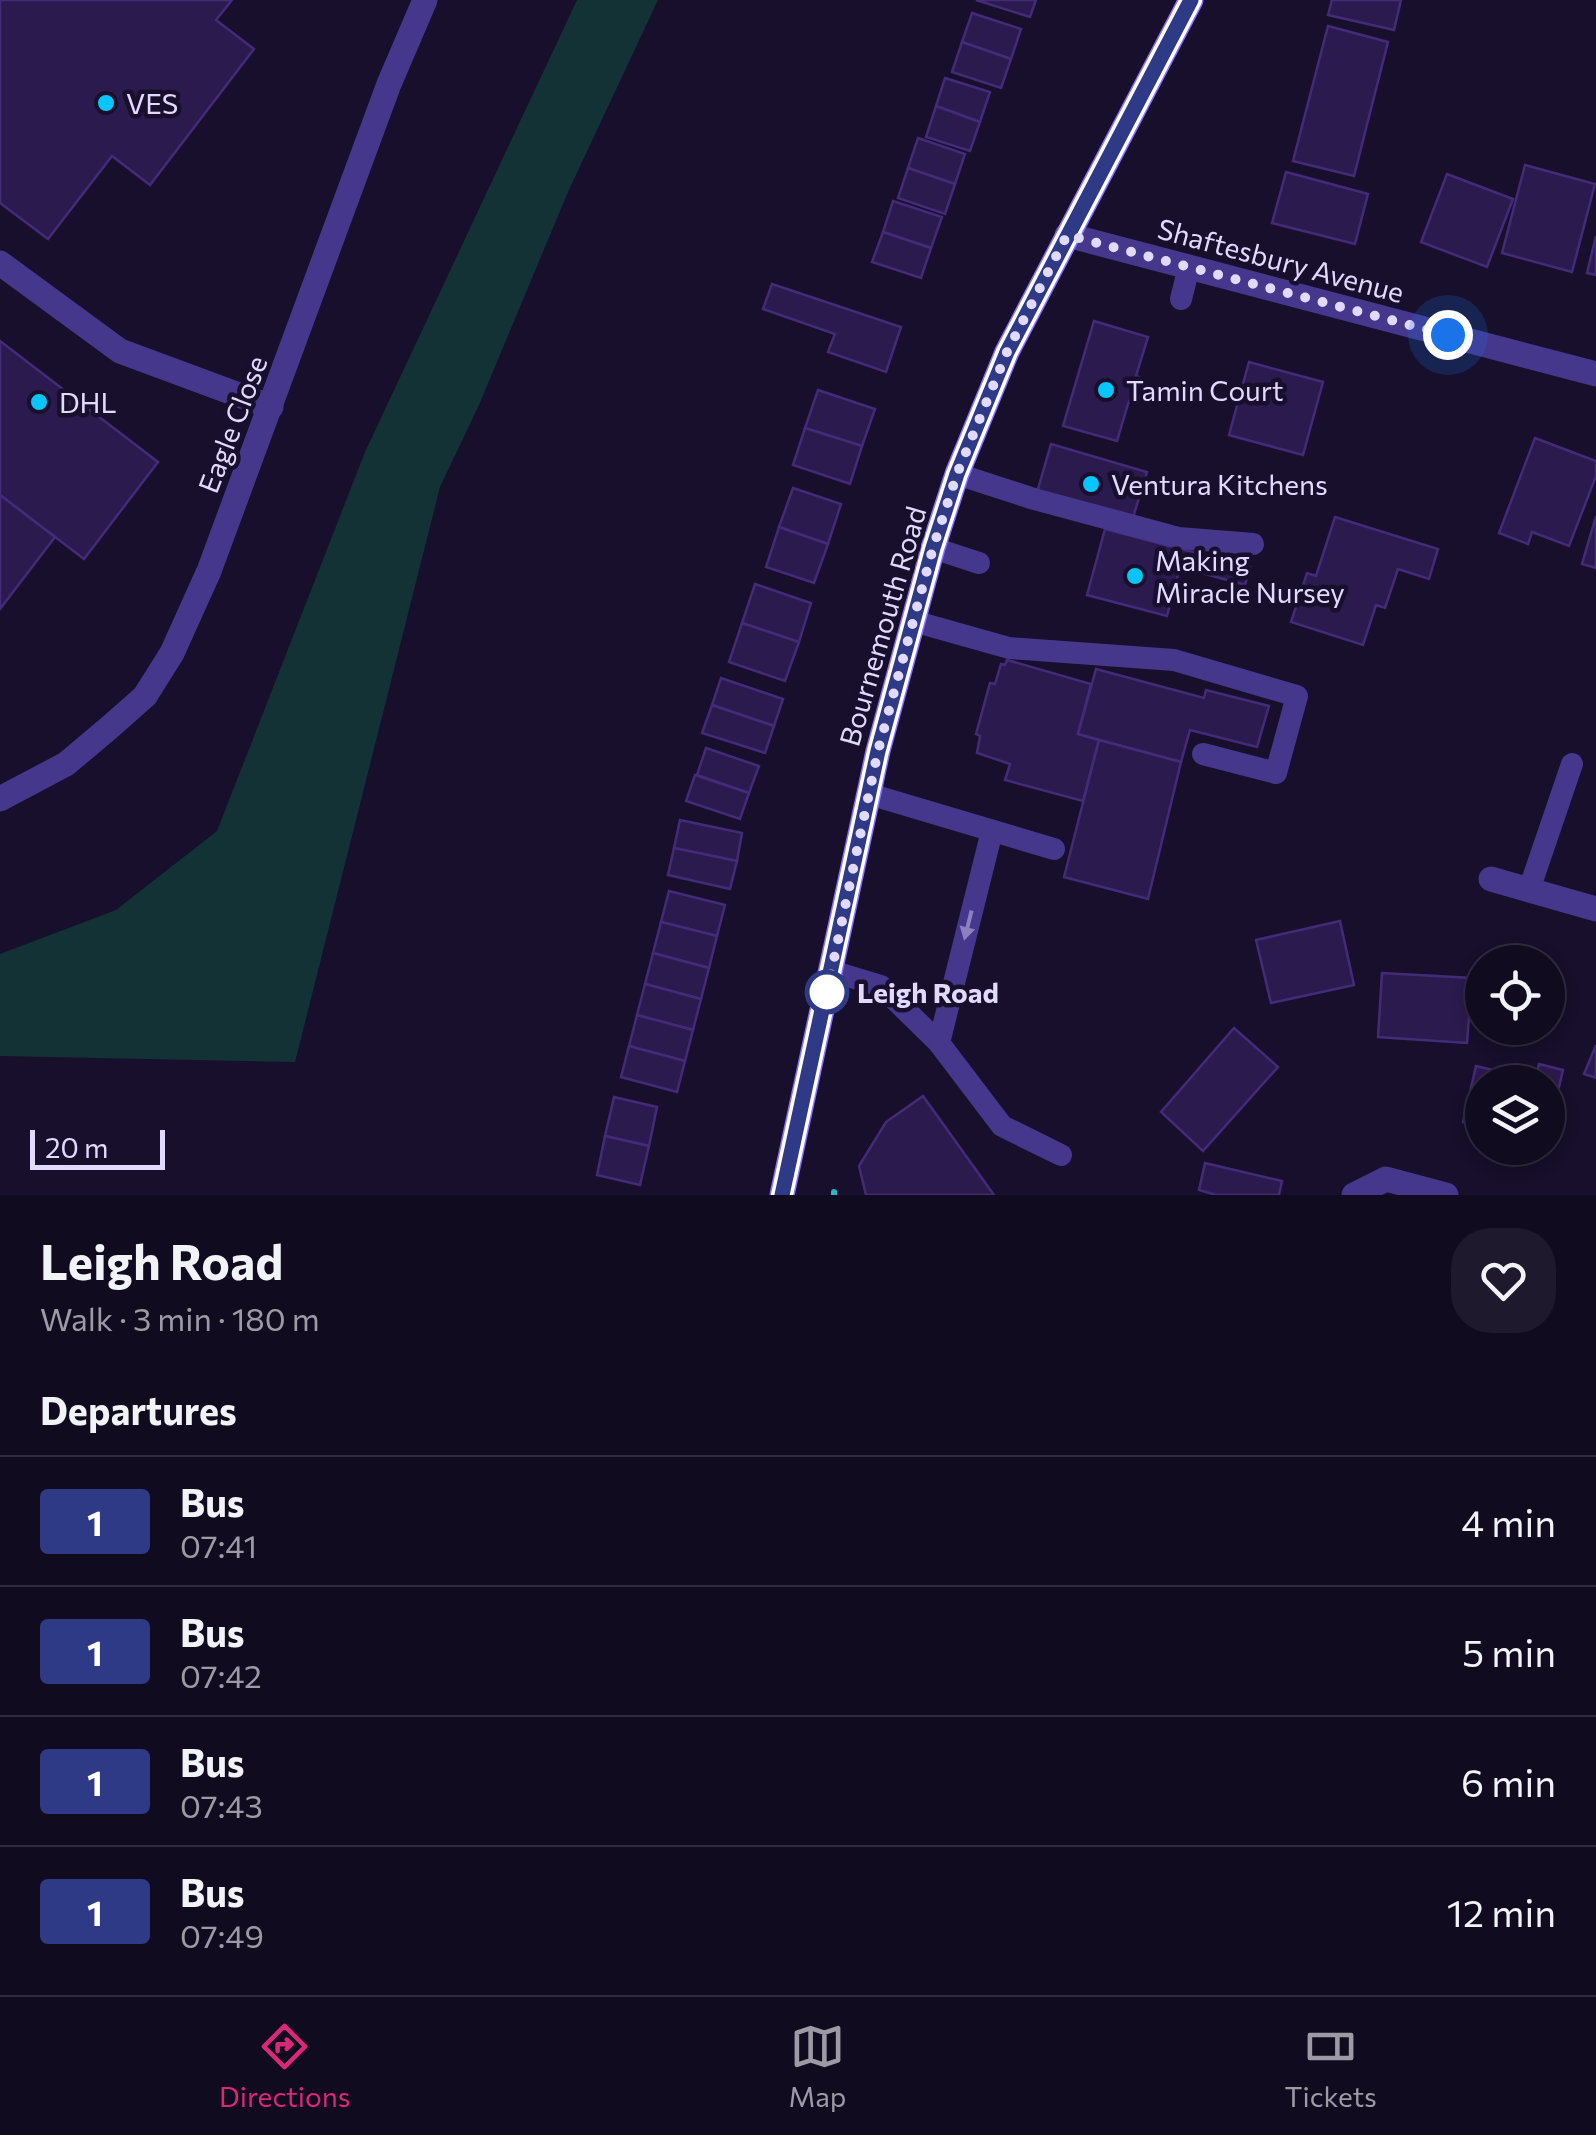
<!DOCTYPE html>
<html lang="en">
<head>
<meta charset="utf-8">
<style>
  :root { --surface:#110b20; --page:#1e192d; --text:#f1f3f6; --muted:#9c9ba5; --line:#302b3e; --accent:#db2777 }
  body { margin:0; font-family:Commissioner,sans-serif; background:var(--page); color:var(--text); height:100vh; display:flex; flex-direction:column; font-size:38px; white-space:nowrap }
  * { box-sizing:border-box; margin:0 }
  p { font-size:32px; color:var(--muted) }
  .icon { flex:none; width:55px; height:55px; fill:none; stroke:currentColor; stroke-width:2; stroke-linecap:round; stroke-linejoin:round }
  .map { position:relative; height:1195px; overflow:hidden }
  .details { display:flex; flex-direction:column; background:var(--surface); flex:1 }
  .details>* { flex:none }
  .badge { padding:0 20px; border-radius:8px; font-size:35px; line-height:65px }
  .fabs { position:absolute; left:1465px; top:945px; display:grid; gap:20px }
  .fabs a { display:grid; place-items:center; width:100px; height:100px; border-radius:50%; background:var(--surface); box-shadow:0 5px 15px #0003,0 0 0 2px var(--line); font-size:50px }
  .scale { position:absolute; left:30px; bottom:25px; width:135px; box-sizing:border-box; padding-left:10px; border:5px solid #e2d9ff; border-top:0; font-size:28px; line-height:35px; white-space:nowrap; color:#e2d9ff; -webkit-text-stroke:8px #170f2b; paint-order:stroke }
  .you { position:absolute; width:50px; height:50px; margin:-25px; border:8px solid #fff; border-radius:50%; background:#1a73e8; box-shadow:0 0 0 15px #1a73e833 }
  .map>.badge { position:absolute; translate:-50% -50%; box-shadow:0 0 0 5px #fff }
  h2 { padding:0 40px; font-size:38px; line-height:90px }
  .round { display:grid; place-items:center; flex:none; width:105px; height:105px; border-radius:40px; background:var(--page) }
  .headline { display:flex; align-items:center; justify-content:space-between; height:170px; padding:0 40px }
  h1 { font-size:48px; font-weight:700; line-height:75px }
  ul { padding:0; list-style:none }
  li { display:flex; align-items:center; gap:30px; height:130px; padding:0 40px; border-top:2px solid var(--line) }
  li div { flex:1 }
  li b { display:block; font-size:38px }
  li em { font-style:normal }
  li .badge { min-width:110px; font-weight:700; text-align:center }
  .tab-bar { display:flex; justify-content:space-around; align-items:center; height:140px; border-top:2px solid var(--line); background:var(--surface); font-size:28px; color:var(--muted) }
  .tab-bar a { display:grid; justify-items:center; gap:5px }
  .tab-bar .current { color:var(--accent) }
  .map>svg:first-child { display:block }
</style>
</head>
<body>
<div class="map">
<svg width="1596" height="1195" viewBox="0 0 1596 1195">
  <rect width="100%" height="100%" fill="#170f2b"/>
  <!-- green -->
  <polygon fill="#123235" points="577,0 658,0 568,192 479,405 440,487 295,1062 0,1056 0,954 116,910 217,831 365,452"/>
  <!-- building -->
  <g fill="#2b1a4d" stroke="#442b7a" stroke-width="2.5">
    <polygon points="0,0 232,0 216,20 254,49 150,185 112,156 48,239 0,203"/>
    <polygon points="976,0 1036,0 1030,17"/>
    <polygon points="1332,0 1401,0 1394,30 1328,15"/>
    <polygon points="972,13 1021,29 1011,59 962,42"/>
    <polygon points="1328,26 1388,42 1354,176 1293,161"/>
    <polygon points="962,42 1011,59 1001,88 952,72"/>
    <polygon points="945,78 990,92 980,122 936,106"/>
    <polygon points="936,106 980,122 970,151 926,137"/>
    <polygon points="918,138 965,154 955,184 908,168"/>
    <polygon points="1525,165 1595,184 1572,272 1502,253"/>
    <polygon points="908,168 955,184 945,214 898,198"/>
    <polygon points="1286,172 1368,194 1355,244 1272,223"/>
    <polygon points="1447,174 1513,199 1487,267 1421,242"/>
    <polygon points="893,201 942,217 931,248 883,232"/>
    <polygon points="883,232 931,248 921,278 872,262"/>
    <polygon points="1596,236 1596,275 1587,273"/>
    <polygon points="772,284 901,327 886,372 828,352 835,334 763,309"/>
    <polygon points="1094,321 1148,337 1136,376 1141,378 1134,402 1129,401 1117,441 1063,426"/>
    <polygon points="0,341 158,462 84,559 0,495"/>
    <polygon points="1249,362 1323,382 1303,455 1229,435"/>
    <polygon points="818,390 875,409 862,446 805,428"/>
    <polygon points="805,428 862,446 850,484 793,465"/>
    <polygon points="1535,438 1596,461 1596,476 1569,546 1532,532 1528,544 1499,533"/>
    <polygon points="1051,444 1147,472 1131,524 1036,496"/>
    <polygon points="793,488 841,504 828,544 779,527"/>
    <polygon points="0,495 55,537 0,609"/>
    <polygon points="1596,516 1596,568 1582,564"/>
    <polygon points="1335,517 1438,549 1429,579 1398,569 1385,608 1376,605 1363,645 1291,622 1307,573 1316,576"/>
    <polygon points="779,527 828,544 814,583 766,567"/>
    <polygon points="1105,529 1250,567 1245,585 1180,567 1167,616 1087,595"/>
    <polygon points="755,584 811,603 799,642 742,623"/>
    <polygon points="742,623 799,642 785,681 729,662"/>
    <polygon points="1007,660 1091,684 1078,734 1099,740 1083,801 1005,780 1010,764 977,753 980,736 976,734 990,683 995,684 1001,664 1005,665"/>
    <polygon points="1096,669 1204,698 1206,690 1269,706 1257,747 1190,730 1181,762 1078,734"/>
    <polygon points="721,678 783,699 774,726 712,705"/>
    <polygon points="712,705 774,726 765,753 702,733"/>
    <polygon points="1099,740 1181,762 1148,899 1064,877"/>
    <polygon points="706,748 759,766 749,793 697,775"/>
    <polygon points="695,775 749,793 740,819 686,801"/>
    <polygon points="680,820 742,833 737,861 674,848"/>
    <polygon points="674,848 737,861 730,889 668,875"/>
    <polygon points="669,891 725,905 717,936 661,922"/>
    <polygon points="1340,921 1354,985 1271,1003 1256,940"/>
    <polygon points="661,922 717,936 709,968 653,953"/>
    <polygon points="653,953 709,968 701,999 645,984"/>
    <polygon points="1382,973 1472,978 1467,1043 1378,1037"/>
    <polygon points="645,984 701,999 693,1030 637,1015"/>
    <polygon points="637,1015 693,1030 685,1061 629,1046"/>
    <polygon points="1234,1028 1278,1067 1203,1151 1161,1112"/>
    <polygon points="1596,1045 1596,1078 1584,1074"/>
    <polygon points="629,1046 685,1061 677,1092 621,1077"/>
    <polygon points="1539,1064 1563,1070 1548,1134 1548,1082 1482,1082 1482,1127 1463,1122 1476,1066 1535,1080"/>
    <polygon points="923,1096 994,1195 866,1195 859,1166 886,1122"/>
    <polygon points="614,1097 657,1107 649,1146 605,1136"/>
    <polygon points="605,1136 649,1146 640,1185 597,1175"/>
    <polygon points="1205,1163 1282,1181 1279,1195 1216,1195 1199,1190"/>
  </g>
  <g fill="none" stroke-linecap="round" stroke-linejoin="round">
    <!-- path -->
    <polyline stroke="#29b9c3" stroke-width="6" stroke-dasharray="5 8" stroke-linecap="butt" points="834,1195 834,1192 837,1195"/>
    <!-- lane -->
    <g stroke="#45378c" stroke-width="22">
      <polyline points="1181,299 1189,267"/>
      <polyline points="957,474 1034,499 1179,538 1253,544"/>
      <polyline points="933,548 979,563"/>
      <polyline points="913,621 1009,648 1174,660 1297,696 1276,773 1203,754"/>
      <polyline points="869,794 1054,849"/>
      <polyline points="1529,890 1572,764"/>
      <polyline points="831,971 881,986 939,1043 1002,1126 1061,1155"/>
      <polyline points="939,1043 992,831"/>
    </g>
    <!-- street -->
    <g stroke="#45378c" stroke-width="25">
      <polyline points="1067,235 1596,374"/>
      <polyline points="0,263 120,351 271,407"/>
      <polyline points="0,799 66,764 110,727 145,696 172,653 209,571 389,84 425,0"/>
      <polyline points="1491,879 1596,909"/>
      <polyline points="1354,1195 1386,1179 1446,1195"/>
    </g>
    <!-- secondary -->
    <polyline stroke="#8570ff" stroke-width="25" points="782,1195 878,751 933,548 957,474 1007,352 1191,0"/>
  </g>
  <!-- one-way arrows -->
  <defs><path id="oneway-solid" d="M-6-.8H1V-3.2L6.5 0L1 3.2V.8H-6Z" transform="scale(2.5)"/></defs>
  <use fill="#8c80c0" href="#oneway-solid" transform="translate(968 925) rotate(104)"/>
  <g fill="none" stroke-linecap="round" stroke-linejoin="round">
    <!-- line casing -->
    <g stroke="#fff" stroke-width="22">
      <polyline id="line" points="782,1195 878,751 933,548 957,474 1007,352 1191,0"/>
    </g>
    <!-- line -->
    <use href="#line" stroke="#2e3a86" stroke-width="15"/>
    <!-- walk -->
    <polyline stroke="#e2d9ff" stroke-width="10" stroke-dasharray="0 18" points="827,992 878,751 933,548 957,474 1007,352 1067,235 1448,335"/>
  </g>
  <!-- markers -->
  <g fill="#05c6ff" stroke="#170f2b" stroke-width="4">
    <circle cx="106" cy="103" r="10"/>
    <circle cx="1106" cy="390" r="10"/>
    <circle cx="39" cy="402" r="10"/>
    <circle cx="1091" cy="484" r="10"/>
    <circle cx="1135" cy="576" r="10"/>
  </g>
  <circle fill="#fff" stroke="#2e3a86" stroke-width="5" cx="827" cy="992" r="20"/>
  <g text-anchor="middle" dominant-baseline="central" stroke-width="9" stroke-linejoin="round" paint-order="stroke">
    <!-- poi labels -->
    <g font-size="28" fill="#e2d9ff" stroke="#170f2b" text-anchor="start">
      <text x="126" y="103">VES</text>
      <text x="1126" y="390">Tamin Court</text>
      <text x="59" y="402">DHL</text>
      <text x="1111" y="484">Ventura Kitchens</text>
      <text x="1155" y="560">Making<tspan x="1155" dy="32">Miracle Nursey</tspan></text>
    </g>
    <!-- street labels -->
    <g font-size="28" fill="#e2d9ff" stroke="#170f2b">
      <text transform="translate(1281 260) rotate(15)">Shaftesbury Avenue</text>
      <text transform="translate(232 424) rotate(-69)">Eagle Close</text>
      <text transform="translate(882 626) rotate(-74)">Bournemouth Road</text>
    </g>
    <!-- stop labels -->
    <g font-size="28" font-weight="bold" fill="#e2d9ff" stroke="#170f2b" text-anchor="start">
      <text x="857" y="992">Leigh Road</text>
    </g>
  </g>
</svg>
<div class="fabs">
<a><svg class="icon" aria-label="locate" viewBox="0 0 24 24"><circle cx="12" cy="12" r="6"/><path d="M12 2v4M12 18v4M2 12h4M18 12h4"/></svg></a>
<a><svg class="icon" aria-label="layers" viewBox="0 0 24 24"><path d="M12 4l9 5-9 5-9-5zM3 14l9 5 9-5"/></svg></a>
</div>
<div class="scale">20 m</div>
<div class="you" style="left:1448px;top:335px"></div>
</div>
<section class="details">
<div class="headline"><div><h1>Leigh Road</h1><p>Walk · 3 min · 180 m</p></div><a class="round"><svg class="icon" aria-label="heart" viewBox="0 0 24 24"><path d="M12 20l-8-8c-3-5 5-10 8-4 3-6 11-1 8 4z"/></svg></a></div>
<h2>Departures</h2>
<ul>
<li><span class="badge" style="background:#2e3a86;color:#fff">1</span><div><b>Bus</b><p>07:41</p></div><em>4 min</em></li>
<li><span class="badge" style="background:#2e3a86;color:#fff">1</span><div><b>Bus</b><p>07:42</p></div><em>5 min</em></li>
<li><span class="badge" style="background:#2e3a86;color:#fff">1</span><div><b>Bus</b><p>07:43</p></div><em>6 min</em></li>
<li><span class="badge" style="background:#2e3a86;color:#fff">1</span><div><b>Bus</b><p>07:49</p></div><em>12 min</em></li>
</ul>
</section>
<nav class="tab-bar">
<a class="current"><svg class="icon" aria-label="directions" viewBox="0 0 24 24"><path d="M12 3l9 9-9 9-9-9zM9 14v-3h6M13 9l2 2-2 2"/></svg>Directions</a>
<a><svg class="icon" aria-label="map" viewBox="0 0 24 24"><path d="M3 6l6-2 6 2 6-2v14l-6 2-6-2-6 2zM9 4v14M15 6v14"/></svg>Map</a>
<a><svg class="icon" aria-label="tickets" viewBox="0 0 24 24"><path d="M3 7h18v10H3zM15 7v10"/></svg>Tickets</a>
</nav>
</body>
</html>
